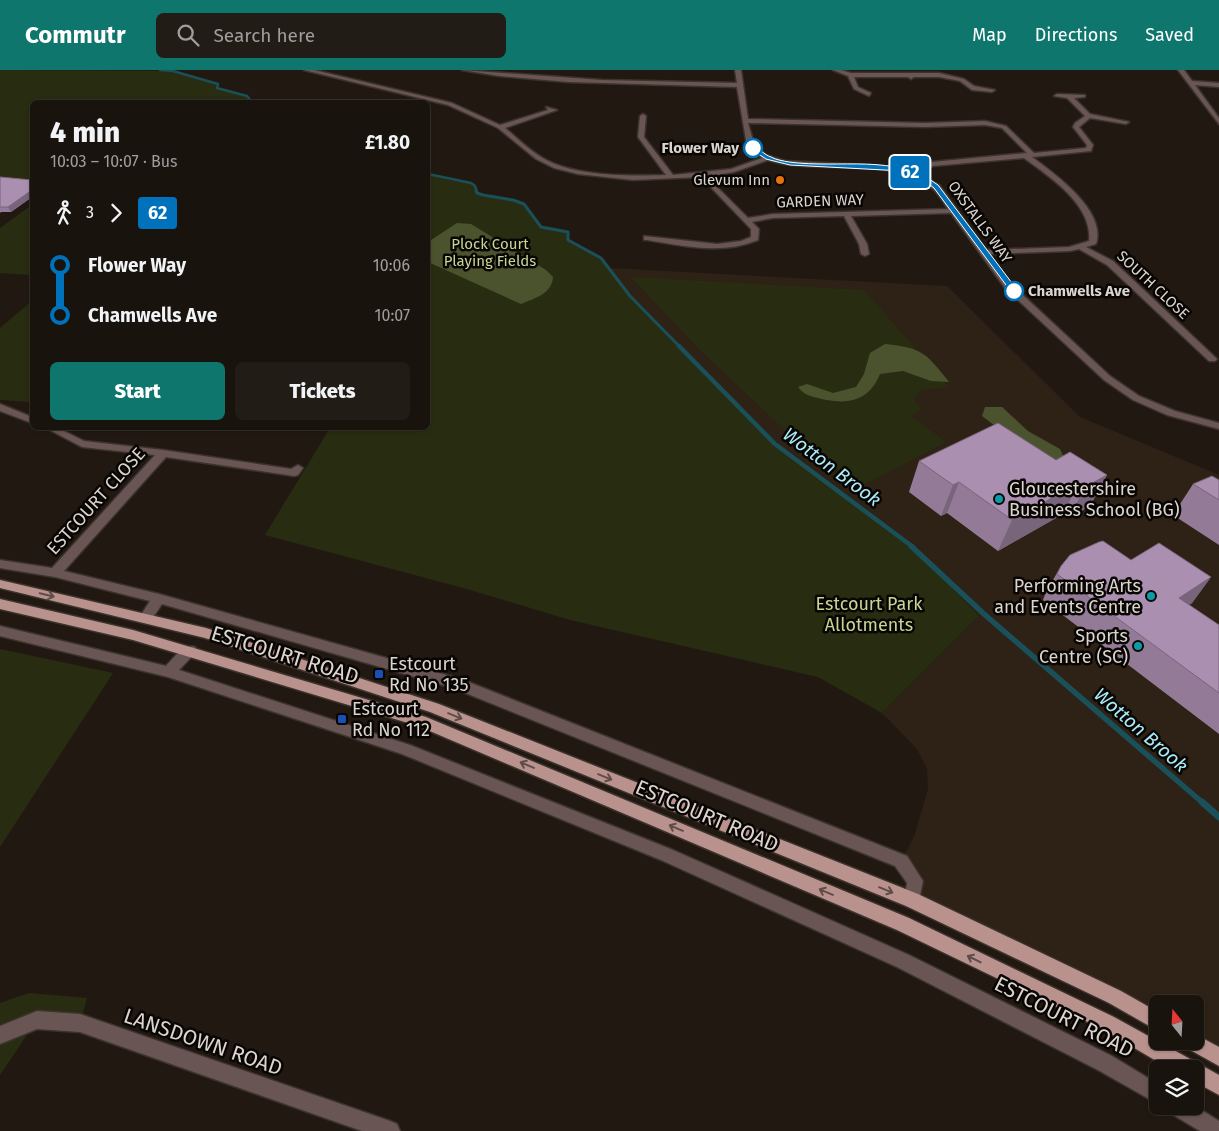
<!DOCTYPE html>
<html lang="en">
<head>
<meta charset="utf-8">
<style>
  :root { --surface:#19130d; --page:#221c16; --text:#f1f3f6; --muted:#9f9e9d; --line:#37322e; --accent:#0f766e }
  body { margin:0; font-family:"Fira Sans",sans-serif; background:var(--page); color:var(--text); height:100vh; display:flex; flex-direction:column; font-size:19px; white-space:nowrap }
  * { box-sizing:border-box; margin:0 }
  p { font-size:16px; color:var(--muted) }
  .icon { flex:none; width:28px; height:28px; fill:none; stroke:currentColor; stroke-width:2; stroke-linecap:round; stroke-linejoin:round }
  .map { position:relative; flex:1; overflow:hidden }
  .drawer { position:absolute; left:30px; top:30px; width:400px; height:330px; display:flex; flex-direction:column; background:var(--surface); border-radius:8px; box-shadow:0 1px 4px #0004,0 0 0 1px var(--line) }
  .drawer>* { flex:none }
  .badge { padding:0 10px; border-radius:4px; font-size:18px; line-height:32px }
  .needle { width:32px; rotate:342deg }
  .buttons { position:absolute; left:1149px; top:925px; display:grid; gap:10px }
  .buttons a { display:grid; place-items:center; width:55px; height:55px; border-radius:8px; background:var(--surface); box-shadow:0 1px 4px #0004,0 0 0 1px var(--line); font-size:25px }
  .map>.badge { position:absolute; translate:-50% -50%; box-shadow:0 0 0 2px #fff }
  .legs { display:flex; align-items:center; gap:8px; height:55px; padding:0 20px; font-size:16px }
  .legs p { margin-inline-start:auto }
  .head { display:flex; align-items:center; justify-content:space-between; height:85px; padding:0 20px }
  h1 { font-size:28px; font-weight:800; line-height:38px }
  .primary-button { display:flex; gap:10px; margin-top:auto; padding:10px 20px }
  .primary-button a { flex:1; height:58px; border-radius:8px; background:var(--accent); color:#fff; font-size:20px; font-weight:800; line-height:58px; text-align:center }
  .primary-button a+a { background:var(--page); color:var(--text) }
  ul { padding:0 20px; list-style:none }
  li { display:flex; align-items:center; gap:18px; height:50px; font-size:19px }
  li i { display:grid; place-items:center; width:8px; height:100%; margin:0 6px; background:currentColor }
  li i::after { content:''; width:12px; height:12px; margin:-6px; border:4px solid; border-radius:50%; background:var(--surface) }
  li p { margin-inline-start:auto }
  li:first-child i { background:linear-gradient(#0000 50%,currentColor 0) }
  li:last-child i { background:linear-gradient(currentColor 50%,#0000 0) }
  header { display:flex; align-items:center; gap:30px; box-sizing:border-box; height:70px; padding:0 25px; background:var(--accent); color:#fff }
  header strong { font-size:24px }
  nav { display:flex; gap:28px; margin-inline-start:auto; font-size:18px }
  .search { width:350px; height:45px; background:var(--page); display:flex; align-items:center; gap:12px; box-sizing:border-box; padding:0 18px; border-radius:8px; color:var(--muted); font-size:19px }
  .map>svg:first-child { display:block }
</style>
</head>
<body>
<header>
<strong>Commutr</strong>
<div class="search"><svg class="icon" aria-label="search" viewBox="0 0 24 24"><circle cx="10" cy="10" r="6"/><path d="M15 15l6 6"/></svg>Search here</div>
<nav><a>Map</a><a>Directions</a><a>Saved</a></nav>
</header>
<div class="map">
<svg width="1219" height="1061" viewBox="0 0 1219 1061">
  <rect width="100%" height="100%" fill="#211911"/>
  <!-- built -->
  <polygon fill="#2e2115" points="609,198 947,216 1080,347 1219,405 1219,987 1195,971 1195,934 1158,934 1157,952 912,830 901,791 914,767 928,719 927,699 917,679 882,643 979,546 914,478 775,374 630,226"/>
  <!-- green -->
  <g fill="#282d11">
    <polygon points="0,0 173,1 218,14 217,18 247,26 252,32 32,32 32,110 0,107"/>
    <path d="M429,103L449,110L471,113L475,116L477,123C491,129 511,126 524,134C530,139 536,151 541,157L568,162V170L576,176L601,188L630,226L775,374L914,478L979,546L882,643L818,607L570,550L467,519L265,465L330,358H428V104Z"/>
    <polygon points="32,135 32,205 0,203 0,158"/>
    <polygon points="631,207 864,220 949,317 921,320 914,329 921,340 911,346 946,372 862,416 791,366 698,278"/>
    <polygon points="32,231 32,332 0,330 0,258"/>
    <polygon points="0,579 113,603 0,777"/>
    <polygon points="29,923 87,928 80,953 37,950 0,1005 0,933"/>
  </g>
  <!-- forest -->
  <g fill="#4b532e">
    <path d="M457,153L471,154L546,200L553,207C552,224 535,228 521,234L428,192V172Z"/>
    <path d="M885,274C923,278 926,283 949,312L931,311L903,301L880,304C869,331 848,335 822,329C811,326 805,326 798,317L807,314L833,323L856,317L864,304L870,283Z"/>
    <polygon points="985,337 1002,337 1028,361 1060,379 1065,390 1046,389 1015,371 982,346"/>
  </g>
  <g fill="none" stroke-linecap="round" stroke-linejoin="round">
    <!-- stream-far4 -->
    <g stroke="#1a5059" stroke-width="2.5">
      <polyline points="160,0 173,1 218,14 217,18 247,26 252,32"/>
      <polyline points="428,104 471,113 475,116 477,122"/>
    </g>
    <!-- stream-far3 -->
    <polyline stroke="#1a5059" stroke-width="3" points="476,121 477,123 483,125 513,130 524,134 541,157 568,162 568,170 601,188 630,226 681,278"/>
    <!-- stream-far2 -->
    <polyline stroke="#1a5059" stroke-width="4.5" points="679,276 775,374 913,477"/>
    <!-- stream-far1 -->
    <polyline stroke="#1a5059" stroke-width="5.5" points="911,476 984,544 1203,733"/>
    <!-- stream -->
    <polyline stroke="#1a5059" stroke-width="7" points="1202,732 1219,747"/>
    <!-- minor casing -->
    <g stroke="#3b332c" stroke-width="3">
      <g id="minor">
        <path d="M304,0H314L452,33L500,55L548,40L546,37L557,40L505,58C516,67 528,79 541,87C573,107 629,106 666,105L638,67L640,46L643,44L646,46L644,67L673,105L731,99L762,88L749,76L746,70L737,17L568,12L499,6L462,0L602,10L737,13L735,0H741L748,49L925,53L985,51L1006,56L1034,83L1086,78L1087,75L1073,57L1075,53L1085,46L1067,28L1054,26L1057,24L1085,25V27L1074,28L1090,44L1129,52L1126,54L1090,48L1079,57L1093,75L1091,81L1032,87C1055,104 1107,141 1096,174L1086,177L1113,191L1217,289L1215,291H1209L1107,195L1079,179L1070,181L989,184L1011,214L1110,306L1139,326L1175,341L1219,353V359L1167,345L1133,330L1104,310L1005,218L951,143L851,146L867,174L869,184L865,186L861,184L859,174L844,146L773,148L752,152L759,159L758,170C722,185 684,176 647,170H644V166L717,174L741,171L751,167V159L701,107L633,110L578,104L554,98L536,89L498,58L448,35ZM748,53L925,57L985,55L1002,58L1027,83L932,92L911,102L892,97L865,95L785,91L766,85L754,74ZM1024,88C1050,107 1093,135 1089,171L1069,177L986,180L939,115L918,104L933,96ZM768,90C819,106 889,84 932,118C939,123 943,132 948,139L773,144L748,148L707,107L734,102Z"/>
        <polygon points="833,0 841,0 851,3 939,3 964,9 974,16 995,20 992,22 972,20 960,11 939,7 914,7 911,9 908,7 854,7 858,17 871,23 869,26 854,19 848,6"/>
        <polygon points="1178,0 1184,0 1192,11 1219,13 1219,17 1195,15 1219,48 1219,54"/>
        <polygon points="0,334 32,347 32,353 0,341"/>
        <path d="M46,358H58L84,371L163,380L291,399L298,395L303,398L298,405L294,406L166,387L64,501L159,524L461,609L907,786L923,811L918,836L912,838L906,836L904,830L907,813L895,796L453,618L162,534C156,542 151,555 141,551L139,548L150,531L55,507L0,498V490L52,498L155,385L82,377Z"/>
        <path d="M0,556L166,596C173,589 183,574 195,577L197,581L179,600L410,675L673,780L909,885L1112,986L1158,1014V1034L1098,1000L897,897L661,790L402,684L168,607L0,566Z"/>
        <polygon points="37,941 80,944 390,1051 397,1054 400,1061 362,1061 80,962 37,959 0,974 0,956"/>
        <polygon points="1168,1036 1195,1036 1219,1051 1219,1061 1200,1061 1170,1043"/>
      </g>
    </g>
    <!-- major casing -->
    <g stroke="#3b332c" stroke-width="3">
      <g id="major">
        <polygon points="0,510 206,558 439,634 918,824 1121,921 1158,942 1158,961 1109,933 906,836 430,642 205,568 0,518"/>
        <polygon points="0,529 133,560 426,647 909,848 1114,947 1219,1005 1219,1025 1195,1012 1195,999 1170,999 1102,959 897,860 418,656 133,570 0,539"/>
        <polygon points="1195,964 1219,977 1219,996 1185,977 1182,971 1195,971"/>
      </g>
    </g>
    <!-- minor -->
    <use href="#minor" fill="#695654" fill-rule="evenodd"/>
    <!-- major -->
    <use href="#major" fill="#b9928e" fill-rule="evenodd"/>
  </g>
  <!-- wall -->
  <g fill="#937b97">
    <polygon points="0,107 32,110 32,127 11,142 1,142 0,143"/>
    <polygon points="1056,390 1107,405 1090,436 1069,448 1063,444 998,481 947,443 941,446 909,422 919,391"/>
    <polygon points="1219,410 1219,475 1173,445 1193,414"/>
    <polygon points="1131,490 1211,507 1192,533 1189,535 1219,555 1219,664 1043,530 1046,522 1061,496"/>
  </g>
  <!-- shaded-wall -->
  <g fill="#78647b">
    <polygon points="32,120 32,127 11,142 8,137"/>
    <polygon points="1107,405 1090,436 1069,448 1085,417"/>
    <polygon points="959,412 947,443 941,446 953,415"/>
    <polygon points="1079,413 1063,444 998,481 1012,450"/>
    <polygon points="1211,507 1192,533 1160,553 1179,528"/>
  </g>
  <!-- building -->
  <g fill="#ab8fb0" stroke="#78647b">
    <polygon points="0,107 32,110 32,120 8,137 0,137"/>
    <polygon points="998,353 1056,390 1070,382 1107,405 1085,417 1079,413 1012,450 959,412 953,415 919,391"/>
    <polygon points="1212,406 1219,410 1219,430 1193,414"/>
    <polygon points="1103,471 1131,490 1159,473 1211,507 1179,528 1219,555 1219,623 1057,504 1061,496 1070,485 1099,472"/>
  </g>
  <!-- one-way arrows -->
  <defs><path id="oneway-shaft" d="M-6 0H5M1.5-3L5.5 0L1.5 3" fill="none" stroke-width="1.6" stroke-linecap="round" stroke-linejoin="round" transform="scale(1.25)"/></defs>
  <g stroke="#604c48">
    <use href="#oneway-shaft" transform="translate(47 525) rotate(13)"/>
    <use href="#oneway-shaft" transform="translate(455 646) rotate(22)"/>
    <use href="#oneway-shaft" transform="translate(527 695) rotate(-157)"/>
    <use href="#oneway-shaft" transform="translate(605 707) rotate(22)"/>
    <use href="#oneway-shaft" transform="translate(676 758) rotate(-157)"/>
    <use href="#oneway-shaft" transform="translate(886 820) rotate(22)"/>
    <use href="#oneway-shaft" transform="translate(826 822) rotate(-157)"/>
    <use href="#oneway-shaft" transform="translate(974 889) rotate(-154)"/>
  </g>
  <!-- line-1 -->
  <path fill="#0072bc" stroke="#fff" d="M751,77C759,77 764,85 771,87C776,90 784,91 789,92C840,99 895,83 938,115L1018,221L1012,223L934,118L920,107L903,101L790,95L766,89L751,79Z"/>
  <!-- markers -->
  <g fill="#fff" stroke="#0072bc" stroke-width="2.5">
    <circle cx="753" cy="78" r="9"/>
    <circle cx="1014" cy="221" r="9"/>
  </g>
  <circle fill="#e8710a" stroke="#080503" stroke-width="2" cx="780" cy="110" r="5"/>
  <g fill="#0f9aa8" stroke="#080503" stroke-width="2">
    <circle cx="999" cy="429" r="5"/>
    <circle cx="1151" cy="526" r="5"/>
    <circle cx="1138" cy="576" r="5"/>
  </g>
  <g fill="#1a4fb4" stroke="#080503" stroke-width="2">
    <rect x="374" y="599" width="10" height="10" rx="2.5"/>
    <rect x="337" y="644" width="10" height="10" rx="2.5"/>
  </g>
  <g text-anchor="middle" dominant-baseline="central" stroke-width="5" stroke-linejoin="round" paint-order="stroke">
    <!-- far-stop labels -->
    <g font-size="15" font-weight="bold" fill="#dbd5d0" stroke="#080503" text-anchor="end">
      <text x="739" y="78">Flower Way</text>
      <text x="1028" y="221" text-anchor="start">Chamwells Ave</text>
    </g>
    <!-- far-poi labels -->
    <g font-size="15" fill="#dbd5d0" stroke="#080503" text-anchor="end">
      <text x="770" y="110">Glevum Inn</text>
    </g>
    <!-- far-street labels -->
    <g font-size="15" fill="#dbd5d0" stroke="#080503">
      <text transform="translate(820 131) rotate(-2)">GARDEN WAY</text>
      <text transform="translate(980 152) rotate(54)">OXSTALLS WAY</text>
      <text transform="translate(1153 215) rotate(43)">SOUTH CLOSE</text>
    </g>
    <!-- far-park labels -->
    <g font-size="15" fill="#c7d695" stroke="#080503">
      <text x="490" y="174">Plock Court<tspan x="490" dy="17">Playing Fields</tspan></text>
    </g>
    <!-- poi labels -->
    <g font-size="18" fill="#dbd5d0" stroke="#080503" text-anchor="start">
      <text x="1009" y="419">Gloucestershire<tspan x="1009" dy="21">Business School (BG)</tspan></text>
      <text x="1141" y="516" text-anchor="end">Performing Arts<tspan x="1141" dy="21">and Events Centre</tspan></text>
      <text x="1128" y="566" text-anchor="end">Sports<tspan x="1128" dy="21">Centre (SC)</tspan></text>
      <text x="389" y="594">Estcourt<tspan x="389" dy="21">Rd No 135</tspan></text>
      <text x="352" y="639">Estcourt<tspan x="352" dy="21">Rd No 112</tspan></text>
    </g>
    <!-- street labels -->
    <g font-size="18" fill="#dbd5d0" stroke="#080503">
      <text transform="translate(96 431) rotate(-48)">ESTCOURT CLOSE</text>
    </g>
    <!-- park labels -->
    <g font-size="18" fill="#c7d695" stroke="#080503">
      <text x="869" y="534">Estcourt Park<tspan x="869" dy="21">Allotments</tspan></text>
    </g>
    <!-- water labels -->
    <g font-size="19" font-style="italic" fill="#a8ecf9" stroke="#080503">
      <text transform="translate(832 397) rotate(37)">Wotton Brook</text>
      <text transform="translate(1141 660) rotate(41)">Wotton Brook</text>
    </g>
    <!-- near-street labels -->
    <g font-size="21" fill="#dbd5d0" stroke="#080503">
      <text transform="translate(285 585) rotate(17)">ESTCOURT ROAD</text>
      <text transform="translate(707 746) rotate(23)">ESTCOURT ROAD</text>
      <text transform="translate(1064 947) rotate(27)">ESTCOURT ROAD</text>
      <text transform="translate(203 972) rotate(19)">LANSDOWN ROAD</text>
    </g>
  </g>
</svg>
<div class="buttons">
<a><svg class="needle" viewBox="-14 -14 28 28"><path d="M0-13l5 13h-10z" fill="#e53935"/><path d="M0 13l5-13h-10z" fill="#9f9e9d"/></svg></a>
<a><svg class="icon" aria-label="layers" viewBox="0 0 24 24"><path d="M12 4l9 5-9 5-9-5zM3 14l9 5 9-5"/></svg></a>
</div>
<b class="badge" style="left:910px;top:102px;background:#0072bc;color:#fff">62</b>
<section class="drawer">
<div class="head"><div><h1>4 min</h1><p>10:03 – 10:07 · Bus</p></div><b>£1.80</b></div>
<div class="legs"><svg class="icon" aria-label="walk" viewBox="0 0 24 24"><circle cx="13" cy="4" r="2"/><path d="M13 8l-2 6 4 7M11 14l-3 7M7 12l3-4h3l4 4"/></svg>3<svg class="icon" aria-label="forward" viewBox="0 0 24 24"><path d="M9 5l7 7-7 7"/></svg><b class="badge" style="background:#0072bc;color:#fff">62</b></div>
<ul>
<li><i style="color:#0072bc"></i><b>Flower Way</b><p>10:06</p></li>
<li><i style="color:#0072bc"></i><b>Chamwells Ave</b><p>10:07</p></li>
</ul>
<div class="primary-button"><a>Start</a><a>Tickets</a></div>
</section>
</div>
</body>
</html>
